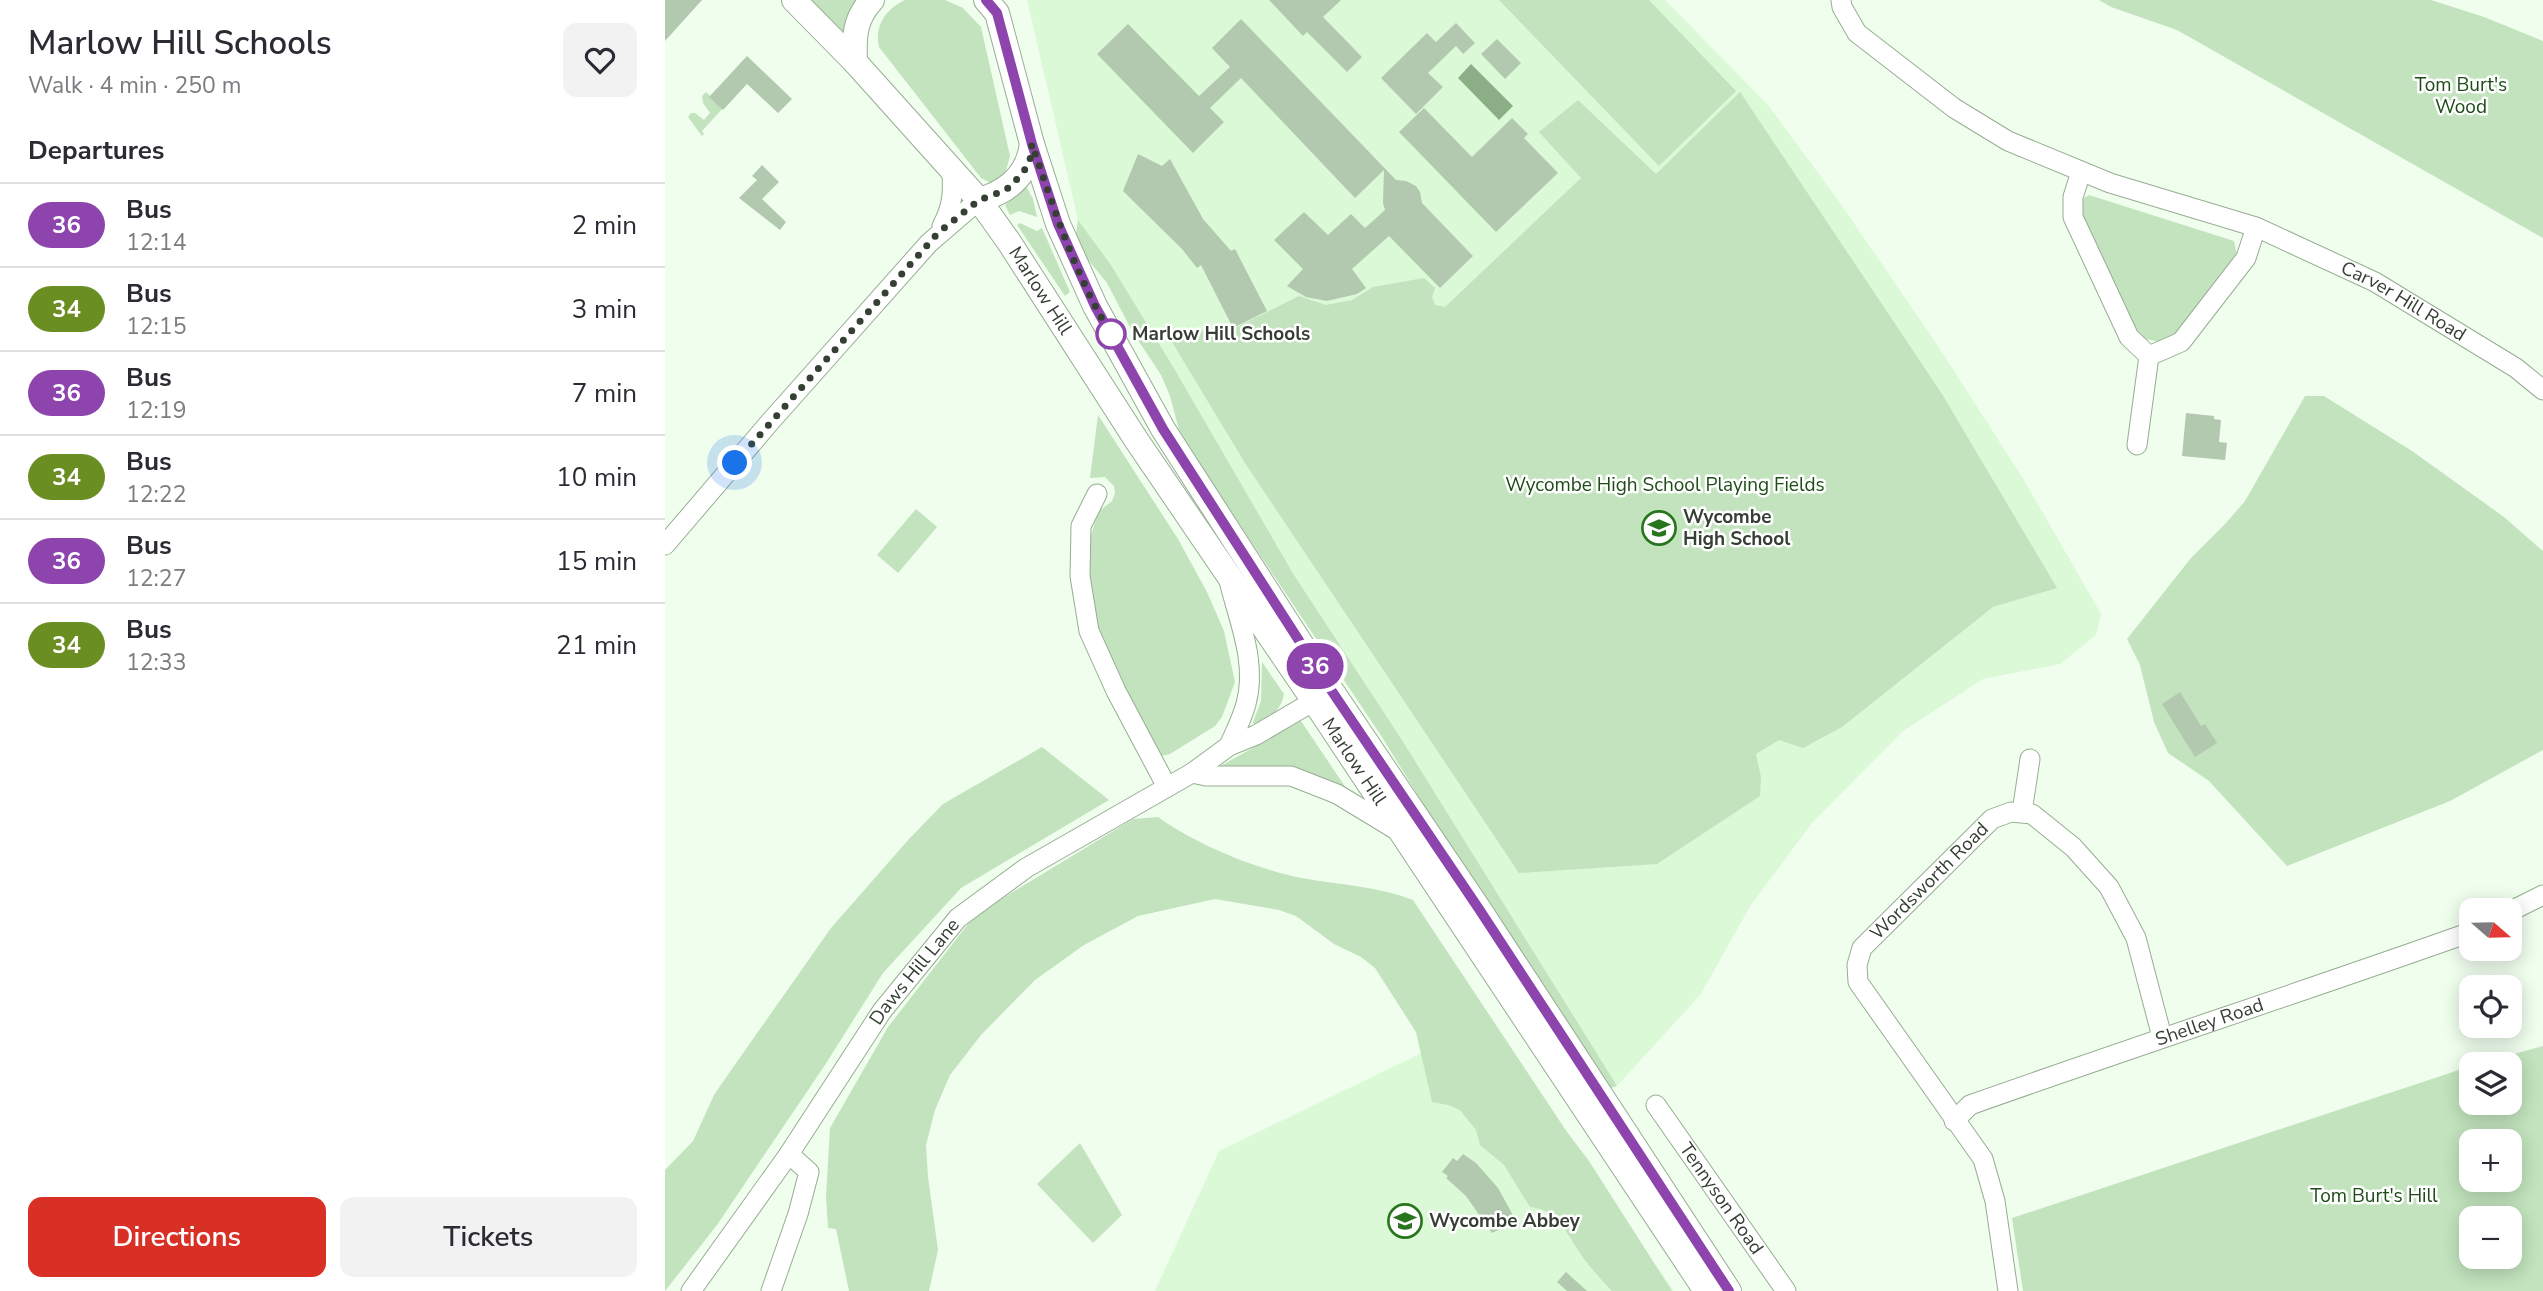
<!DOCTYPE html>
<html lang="en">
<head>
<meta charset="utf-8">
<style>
  :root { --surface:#fff; --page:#f2f2f3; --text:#2b2b33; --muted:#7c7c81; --line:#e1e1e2; --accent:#d93025 }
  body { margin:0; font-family:"Nunito Sans",sans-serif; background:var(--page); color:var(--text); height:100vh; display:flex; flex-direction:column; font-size:26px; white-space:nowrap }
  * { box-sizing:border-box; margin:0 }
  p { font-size:23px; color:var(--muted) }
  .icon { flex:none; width:38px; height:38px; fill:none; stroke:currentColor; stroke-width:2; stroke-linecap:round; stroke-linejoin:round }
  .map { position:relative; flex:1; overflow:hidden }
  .drawer { display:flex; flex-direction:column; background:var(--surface); width:665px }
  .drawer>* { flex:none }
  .badge { padding:0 14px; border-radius:23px; font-size:24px; line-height:46px }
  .needle { width:46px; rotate:110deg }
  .controls { position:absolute; left:1794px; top:898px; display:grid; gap:14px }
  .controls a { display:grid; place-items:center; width:63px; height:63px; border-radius:14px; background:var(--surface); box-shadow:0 4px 18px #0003; font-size:35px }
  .you { position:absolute; width:35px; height:35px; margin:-18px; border:5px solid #fff; border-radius:50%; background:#1a73e8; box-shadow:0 0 0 10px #1a73e833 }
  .map>.badge { position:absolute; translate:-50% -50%; box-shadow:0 0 0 4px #fff }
  h2 { padding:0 28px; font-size:26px; line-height:63px }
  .round { display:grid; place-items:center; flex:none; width:74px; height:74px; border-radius:14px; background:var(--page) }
  .headline { display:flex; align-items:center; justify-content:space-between; height:119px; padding:0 28px }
  h1 { font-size:33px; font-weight:600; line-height:52px }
  .action { display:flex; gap:14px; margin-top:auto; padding:14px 28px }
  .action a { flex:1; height:80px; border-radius:14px; background:var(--accent); color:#fff; font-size:28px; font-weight:600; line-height:80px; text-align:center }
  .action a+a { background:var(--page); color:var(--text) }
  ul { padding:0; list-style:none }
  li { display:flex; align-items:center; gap:21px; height:84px; padding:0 28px; border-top:2px solid var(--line) }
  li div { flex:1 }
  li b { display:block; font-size:26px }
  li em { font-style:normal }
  li .badge { min-width:77px; font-weight:700; text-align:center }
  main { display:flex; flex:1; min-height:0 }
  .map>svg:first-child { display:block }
</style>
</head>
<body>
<main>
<section class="drawer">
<div class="headline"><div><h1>Marlow Hill Schools</h1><p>Walk · 4 min · 250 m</p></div><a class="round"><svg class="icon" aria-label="heart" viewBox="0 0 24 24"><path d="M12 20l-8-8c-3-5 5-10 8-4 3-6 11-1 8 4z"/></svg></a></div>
<h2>Departures</h2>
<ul>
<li><span class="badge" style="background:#8e44ad;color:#fff">36</span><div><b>Bus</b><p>12:14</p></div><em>2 min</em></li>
<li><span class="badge" style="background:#6b8e23;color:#fff">34</span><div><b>Bus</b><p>12:15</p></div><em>3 min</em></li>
<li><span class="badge" style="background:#8e44ad;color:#fff">36</span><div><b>Bus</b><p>12:19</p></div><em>7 min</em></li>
<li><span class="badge" style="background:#6b8e23;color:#fff">34</span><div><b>Bus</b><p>12:22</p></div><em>10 min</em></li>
<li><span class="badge" style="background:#8e44ad;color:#fff">36</span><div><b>Bus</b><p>12:27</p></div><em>15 min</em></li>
<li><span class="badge" style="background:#6b8e23;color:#fff">34</span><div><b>Bus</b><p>12:33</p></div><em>21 min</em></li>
</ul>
<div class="action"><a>Directions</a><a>Tickets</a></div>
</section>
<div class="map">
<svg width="1878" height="1291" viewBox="0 0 1878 1291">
  <rect width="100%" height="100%" fill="#f0feee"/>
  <!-- built -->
  <g fill="#dbf8d7">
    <polygon points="362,0 1000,0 1103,105 1173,200 1273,346 1359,480 1436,614 1431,635 1395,664 1318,679 1238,731 1147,823 1086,905 1035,995 952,1086 813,869 735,737 629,575 510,370 446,265 413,220"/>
    <polygon points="817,1024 1009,1291 490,1291 554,1151"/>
  </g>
  <!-- green -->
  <g fill="#c2e3bd" fill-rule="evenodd">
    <polygon points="140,0 197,0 179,35"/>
    <path d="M240,0H280L298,8L316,27L345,156L339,178L326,183L316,178L214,47C209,25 221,9 240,0Z"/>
    <polygon points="834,0 984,0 1071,91 994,166"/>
    <polygon points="1434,0 1766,0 1819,17 1878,41 1878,238 1512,30 1446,7"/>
    <polygon points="41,92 58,108 37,131 39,134 37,136 23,117 26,113 30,113 39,120 45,113 38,103 37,96"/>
    <polygon points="1075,92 1277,394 1392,588 1328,607 1177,727 1138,748 1114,740 1091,754 1096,777 1095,796 992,864 854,873 580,463 507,342 534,330 568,329 634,296 661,305 687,300 708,287 759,278 770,288 767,297 770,305 780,307 916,178 874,132 913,100 991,174"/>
    <polygon points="361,186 368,199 372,217 354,211 345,215 340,205"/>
    <polygon points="1424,195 1569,241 1572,254 1515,337 1502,343 1474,338 1415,217 1419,198"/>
    <polygon points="413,220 446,265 510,370 629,575 735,737 952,1086 946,1088 780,839 715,734 546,482 514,430 505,396 496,375 467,331 442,283 415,250 411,234"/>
    <polygon points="355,223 372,231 377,228 405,292 400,296 352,225"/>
    <polygon points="1640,396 1659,396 1747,451 1839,517 1878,551 1878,750 1785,801 1622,866 1544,781 1503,753 1489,722 1475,665 1462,639 1526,558 1561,523 1580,501"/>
    <polygon points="433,415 513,539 542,592 559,631 570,682 557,717 550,726 505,754 496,756 479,730 432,633 420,592 422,549 433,512 447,501 450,493 449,486 440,477 425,478"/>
    <polygon points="251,509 272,527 233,573 212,555"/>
    <path d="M597,662L619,694C616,712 605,716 590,725L588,722L596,701Z"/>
    <polygon points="636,721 683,791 550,769"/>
    <polygon points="377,747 444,800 296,888 218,973 160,1065 52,1225 0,1291 0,1170 28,1141 49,1095 62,1076 166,928 244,839 278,804"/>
    <path d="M493,817C532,845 591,869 637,878C675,885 712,886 748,900L902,1132L924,1161L1007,1291H947C936,1279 924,1267 915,1253C902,1234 892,1209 865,1207L839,1165L815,1145L811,1130L795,1110L783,1105L767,1102L751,1032L710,968L696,957L669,944L631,916L614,910L550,899L473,916L419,945L370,980L316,1035L285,1075L270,1110L261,1145L263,1177L273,1250L264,1291H184L171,1229L163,1228L161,1197L165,1128L223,1027L310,915L468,819Z"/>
    <path d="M1878,1046V1291H1358L1347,1218L1806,1066V1102H1844V1064H1813ZM1806,1141H1844V1180H1806ZM1806,1218H1844V1256H1806Z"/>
    <polygon points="415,1143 457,1215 428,1243 372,1184"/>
  </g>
  <!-- water -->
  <polygon fill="#8cae87" points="806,64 848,106 834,120 793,78"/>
  <!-- building -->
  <g fill="#b2c9af">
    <polygon points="0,0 37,0 0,41"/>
    <polygon points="604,0 676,0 658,17 697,57 682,72 642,32 638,36"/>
    <polygon points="576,19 731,180 741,181 751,186 755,192 757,203 808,256 775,288 724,236 687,269 701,288 692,294 662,301 641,297 622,286 638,269 609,240 639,212 663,235 686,214 700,228 720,210 718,203 719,170 690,198 576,78 545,108 559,122 528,153 432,54 463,24 534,96 565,67 547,48"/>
    <polygon points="791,23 810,43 798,54 791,46 763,73 778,87 751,114 716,78 762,33 771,42"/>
    <polygon points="832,39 856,63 840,79 816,54"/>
    <polygon points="82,56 127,99 113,113 82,84 58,110 44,97"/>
    <polygon points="759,108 807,157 847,118 863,134 859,138 893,173 831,232 734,132"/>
    <polygon points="473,154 497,166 505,159 538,219 566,251 570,249 602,311 568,328 536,265 532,268 517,249 458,191"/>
    <polygon points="97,165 114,182 97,199 121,222 115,230 74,198 92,180 87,176"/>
    <polygon points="1521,413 1549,416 1549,419 1556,420 1554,442 1562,443 1560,460 1517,456"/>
    <polygon points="1515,692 1536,726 1540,724 1552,743 1530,757 1497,704"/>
    <polygon points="798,1154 811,1163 833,1188 849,1217 841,1221 844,1225 827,1233 801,1196 781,1178 783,1176 777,1172 788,1158 792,1161"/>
    <polygon points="901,1272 922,1291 902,1291 892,1282"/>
  </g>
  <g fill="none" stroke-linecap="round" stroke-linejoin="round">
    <!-- minor casing -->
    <g stroke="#97ad93" stroke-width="21">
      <g id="minor">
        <path id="s1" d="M1176,0L1177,7L1192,33L1289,108L1343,141L1445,183L1591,227L1710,282L1851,368L1878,390"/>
        <polyline points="1416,172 1408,197 1408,217 1464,337 1484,356"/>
        <path d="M277,226C288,206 288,192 287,170"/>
        <polyline points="1472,445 1484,356 1516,342 1581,258 1591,227"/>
        <polyline points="432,494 416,526 415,576 424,631 451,691 502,787"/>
        <polyline points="0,545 105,422 264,243 314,200"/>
        <path d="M564,746C570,732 577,719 581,704C592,664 575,624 565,585"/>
        <polyline points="527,773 541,776 626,776 672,794 733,831"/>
        <polyline points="1357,812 1365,759"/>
        <polyline points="1844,912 1878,895"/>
        <path id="s2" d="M991,1105L1121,1291"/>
        <path id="s3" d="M1289,1121L1305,1105C1471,1046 1640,991 1806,932"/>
        <path id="s4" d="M26,1291L124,1154L217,1011L293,918L361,868L527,773L564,746L591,735L649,701L656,688"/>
        <polyline points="106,1291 133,1214 144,1172 124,1154"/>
        <path id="s5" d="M1343,1291L1330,1201L1318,1159L1193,982L1192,965L1197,948L1327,819L1346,812L1367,814L1408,847L1444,887L1471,938L1497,1037"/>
      </g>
    </g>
    <!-- major casing -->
    <g stroke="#97ad93" stroke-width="26">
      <g id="major">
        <path id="s6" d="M129,0L190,62L287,170L314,200L344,242L472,441L649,701L1041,1291"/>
        <polyline points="321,0 332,13 367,144 393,224 430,306 498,429 660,681 814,909 1064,1291"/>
        <path d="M190,62C189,38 189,19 207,0"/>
        <path d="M314,200C343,192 363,175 367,144"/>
      </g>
    </g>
    <!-- minor -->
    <use href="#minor" stroke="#fff" stroke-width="19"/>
    <!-- major -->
    <use href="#major" stroke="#fff" stroke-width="24"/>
  </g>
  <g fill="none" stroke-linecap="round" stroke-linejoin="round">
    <!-- line casing -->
    <g stroke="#fff" stroke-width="16">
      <polyline id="line" points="321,0 332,13 367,144 393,224 430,306 498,429 660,681 814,909 1064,1291"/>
    </g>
    <!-- line -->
    <use href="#line" stroke="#8e44ad" stroke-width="10"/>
    <!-- walk -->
    <path stroke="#353f34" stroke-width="7" stroke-dasharray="0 12.6" d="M70,463L273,233L314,200L341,190L358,173L365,160L367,144C389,209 410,275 446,334"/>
  </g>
  <!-- icons -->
  <defs>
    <g id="school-ring" transform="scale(1.75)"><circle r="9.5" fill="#fff" stroke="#27751d" stroke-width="1.5"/><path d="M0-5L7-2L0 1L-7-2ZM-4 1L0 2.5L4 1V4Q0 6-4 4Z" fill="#27751d"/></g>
  </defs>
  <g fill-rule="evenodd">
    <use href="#school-ring" x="994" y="528"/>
    <use href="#school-ring" x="740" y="1221"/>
  </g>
  <!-- markers -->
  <circle fill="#fff" stroke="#8e44ad" stroke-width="3.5" cx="446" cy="334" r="14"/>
  <g text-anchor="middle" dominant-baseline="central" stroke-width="5" stroke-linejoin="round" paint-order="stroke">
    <!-- park labels -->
    <g font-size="19" fill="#1d4c17" stroke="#fff">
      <text x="1796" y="85">Tom Burt's<tspan x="1796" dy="22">Wood</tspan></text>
      <text x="1000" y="485">Wycombe High School Playing Fields</text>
      <text x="1709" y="1196">Tom Burt's Hill</text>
    </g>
    <!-- street labels -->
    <g font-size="19" fill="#353f34" stroke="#fff">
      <text stroke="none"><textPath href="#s6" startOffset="382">Marlow Hill</textPath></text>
      <text stroke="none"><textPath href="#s1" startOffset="651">Carver Hill Road</textPath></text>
      <text stroke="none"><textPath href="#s6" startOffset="948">Marlow Hill</textPath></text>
      <text stroke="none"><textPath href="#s5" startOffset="481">Wordsworth Road</textPath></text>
      <text stroke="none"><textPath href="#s4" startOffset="390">Daws Hill Lane</textPath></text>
      <text stroke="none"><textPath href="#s3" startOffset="276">Shelley Road</textPath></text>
      <text stroke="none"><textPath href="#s2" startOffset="114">Tennyson Road</textPath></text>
    </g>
    <!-- stop labels -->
    <g font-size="19" font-weight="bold" fill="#353f34" stroke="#fff" text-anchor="start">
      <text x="467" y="334">Marlow Hill Schools</text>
    </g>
    <!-- poi labels -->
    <g font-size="19" font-weight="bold" fill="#353f34" stroke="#fff" text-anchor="start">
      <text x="1018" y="517">Wycombe<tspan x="1018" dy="22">High School</tspan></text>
      <text x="764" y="1221">Wycombe Abbey</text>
    </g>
  </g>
</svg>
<div class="controls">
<a><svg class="needle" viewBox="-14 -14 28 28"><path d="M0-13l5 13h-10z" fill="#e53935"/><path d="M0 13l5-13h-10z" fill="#7c7c81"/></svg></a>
<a><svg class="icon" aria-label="locate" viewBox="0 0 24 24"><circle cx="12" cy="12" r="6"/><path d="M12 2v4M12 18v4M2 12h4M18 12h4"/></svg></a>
<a><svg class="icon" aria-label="layers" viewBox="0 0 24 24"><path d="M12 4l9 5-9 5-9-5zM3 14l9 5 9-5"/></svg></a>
<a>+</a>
<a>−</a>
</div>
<div class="you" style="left:70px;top:463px"></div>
<b class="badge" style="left:650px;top:666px;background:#8e44ad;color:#fff">36</b>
</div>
</main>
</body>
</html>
